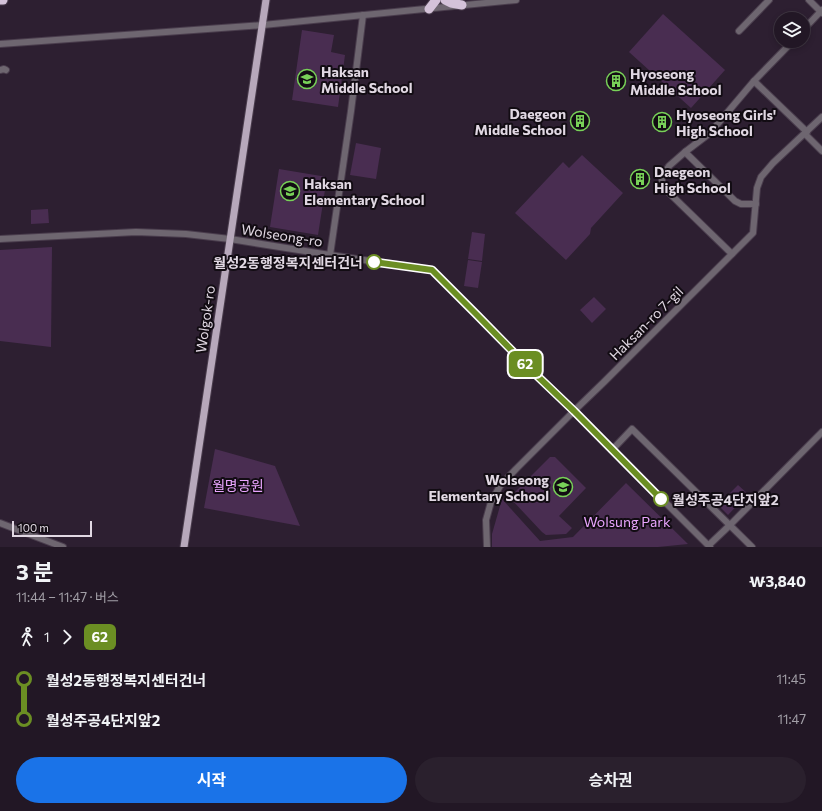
<!DOCTYPE html>
<html lang="ko">
<head>
<meta charset="utf-8">
<style>
  :root { --surface:#221725; --page:#2a202d; --text:#f1f3f6; --muted:#a29fa7; --line:#3f3642; --accent:#1a73e8 }
  body { margin:0; font-family:Commissioner,"Noto Sans KR",sans-serif; background:var(--page); color:var(--text); height:100vh; display:flex; flex-direction:column; font-size:15px; white-space:nowrap }
  * { box-sizing:border-box; margin:0 }
  p { font-size:13px; color:var(--muted) }
  .icon { flex:none; width:22px; height:22px; fill:none; stroke:currentColor; stroke-width:2; stroke-linecap:round; stroke-linejoin:round }
  .map { position:relative; height:547px; overflow:hidden }
  .sheet { display:flex; flex-direction:column; background:var(--surface); flex:1 }
  .sheet>* { flex:none }
  .badge { padding:0 8px; border-radius:6px; font-size:14px; line-height:26px }
  .buttons { position:absolute; left:774px; top:12px; display:grid; gap:8px }
  .buttons a { display:grid; place-items:center; width:36px; height:36px; border-radius:50%; background:var(--surface); box-shadow:0 2px 6px #0003,0 0 0 1px var(--line); font-size:20px }
  .scale { position:absolute; left:12px; bottom:10px; width:80px; box-sizing:border-box; padding-left:4px; border:2px solid #e1d8e3; border-top:0; font-size:11px; line-height:14px; white-space:nowrap; color:#e1d8e3; -webkit-text-stroke:3px #120c13; paint-order:stroke }
  .map>.badge { position:absolute; translate:-50% -50%; box-shadow:0 0 0 2px #fff }
  .legs { display:flex; align-items:center; gap:6px; height:44px; padding:0 16px; font-size:13px }
  .legs p { margin-inline-start:auto }
  .summary { display:flex; align-items:center; justify-content:space-between; height:68px; padding:0 16px }
  h1 { font-size:22px; font-weight:700; line-height:30px }
  .primary-button { display:flex; gap:8px; margin-top:auto; padding:8px 16px }
  .primary-button a { flex:1; height:46px; border-radius:24px; background:var(--accent); color:#fff; font-size:16px; font-weight:700; line-height:46px; text-align:center }
  .primary-button a+a { background:var(--page); color:var(--text) }
  ul { padding:0 16px; list-style:none }
  li { display:flex; align-items:center; gap:14px; height:40px; font-size:15px }
  li i { display:grid; place-items:center; width:6px; height:100%; margin:0 5px; background:currentColor }
  li i::after { content:''; width:10px; height:10px; margin:-5px; border:3px solid; border-radius:50%; background:var(--surface) }
  li p { margin-inline-start:auto }
  li:first-child i { background:linear-gradient(#0000 50%,currentColor 0) }
  li:last-child i { background:linear-gradient(currentColor 50%,#0000 0) }
  .map>svg:first-child { display:block }
</style>
</head>
<body>
<div class="map">
<svg width="822" height="547" viewBox="0 0 822 547">
  <rect width="100%" height="100%" fill="#2d1f31"/>
  <!-- park -->
  <g fill="#492d51">
    <polygon points="663,14 725,70 691,108 629,52"/>
    <polygon points="302,30 334,35 331,52 345,55 338,107 292,100"/>
    <polygon points="356,143 381,148 376,179 350,175"/>
    <polygon points="582,155 623,193 591,228 590,234 566,260 515,213 563,162 569,168"/>
    <polygon points="279,169 327,177 318,235 270,227"/>
    <polygon points="48,209 49,223 31,224 31,210"/>
    <polygon points="472,232 485,234 482,261 468,259"/>
    <polygon points="52,247 51,347 0,341 0,250"/>
    <polygon points="468,260 482,262 478,288 464,286"/>
    <polygon points="594,297 606,309 592,323 580,310"/>
    <polygon points="215,449 275,466 300,526 204,508"/>
    <polygon points="550,457 555,457 586,488 559,516 572,528 566,534 546,535 542,532 511,499 514,493"/>
    <polygon points="626,483 688,544 658,547 492,547 492,534 502,499 540,541 573,537"/>
    <polygon points="738,485 748,494 728,515 718,505"/>
  </g>
  <g fill="none" stroke-linecap="round" stroke-linejoin="round">
    <!-- minor casing -->
    <g stroke="#4a3d4d" stroke-width="8">
      <g id="minor">
        <polyline points="809,0 822,13"/>
        <polyline points="803,30 822,10"/>
        <polyline points="739,31 769,0"/>
        <polyline points="0,44 263,25 516,0"/>
        <polyline points="0,70 4,69 6,70"/>
        <polyline points="754,81 793,41"/>
        <polyline points="805,134 822,151"/>
        <polyline points="685,152 735,201 741,204 756,204"/>
        <polyline points="0,239 136,232 186,234 230,239 330,255 432,270 476,314 530,369 574,411 710,547"/>
        <polyline points="732,254 662,186 662,177 669,166 685,152 710,133 754,81 807,132"/>
        <polyline points="330,255 351,111 363,15"/>
        <polyline points="612,450 632,429 752,547"/>
        <polyline points="0,523 63,547"/>
        <polyline points="709,545 730,525 822,432"/>
        <polyline points="487,547 486,520 491,502 500,486 516,469 574,411 604,382 753,233 757,188 761,177 773,163 822,117"/>
      </g>
    </g>
    <!-- major casing -->
    <g stroke="#4a3d4d" stroke-width="9">
      <polyline id="major" points="184,547 266,0"/>
    </g>
    <!-- highway casing -->
    <g stroke="#4a3d4d" stroke-width="11">
      <g id="highway">
        <polyline points="0,0 3,0"/>
        <polyline points="445,0 451,3 462,5"/>
        <polyline points="429,9 436,0"/>
      </g>
    </g>
    <!-- minor -->
    <use href="#minor" stroke="#6e6670" stroke-width="6"/>
    <!-- major -->
    <use href="#major" stroke="#b7a8bb" stroke-width="7"/>
    <!-- highway -->
    <use href="#highway" stroke="#d4c2d9" stroke-width="9"/>
  </g>
  <g fill="none" stroke-linecap="round" stroke-linejoin="round">
    <!-- line-1 casing -->
    <g stroke="#fff" stroke-width="9">
      <polyline id="line-1" points="374,262 432,270 476,314 530,369 574,411 661,499"/>
    </g>
    <!-- line-1 -->
    <use href="#line-1" stroke="#6b8e23" stroke-width="6"/>
  </g>
  <!-- icons -->
  <defs>
    <g id="school-ring" transform="scale(1)"><circle r="9.5" fill="#120c13" stroke="#78d158" stroke-width="1.5"/><path d="M0-5L7-2L0 1L-7-2ZM-4 1L0 2.5L4 1V4Q0 6-4 4Z" fill="#78d158"/></g>
    <g id="building-ring" transform="scale(1)"><circle r="9.5" fill="#120c13" stroke="#78d158" stroke-width="1.5"/><path d="M-4-6H4V6H1V3H-1V6H-4ZM-2.5-4.3h1.7v1.8h-1.7ZM.8-4.3h1.7v1.8H.8ZM-2.5-1h1.7V.8h-1.7ZM.8-1h1.7V.8H.8Z" fill="#78d158"/></g>
  </defs>
  <g fill-rule="evenodd">
    <use href="#school-ring" x="307" y="79"/>
    <use href="#building-ring" x="616" y="81"/>
    <use href="#building-ring" x="580" y="121"/>
    <use href="#building-ring" x="662" y="122"/>
    <use href="#building-ring" x="640" y="179"/>
    <use href="#school-ring" x="290" y="191"/>
    <use href="#school-ring" x="563" y="487"/>
  </g>
  <!-- markers -->
  <g fill="#fff" stroke="#6b8e23" stroke-width="2">
    <circle cx="374" cy="262" r="7"/>
    <circle cx="661" cy="499" r="7"/>
  </g>
  <g text-anchor="middle" dominant-baseline="central" stroke-width="4" stroke-linejoin="round" paint-order="stroke">
    <!-- poi labels -->
    <g font-size="14" font-weight="bold" fill="#e1d8e3" stroke="#120c13" text-anchor="start">
      <text x="321" y="71">Haksan<tspan x="321" dy="16">Middle School</tspan></text>
      <text x="630" y="73">Hyoseong<tspan x="630" dy="16">Middle School</tspan></text>
      <text x="566" y="113" text-anchor="end">Daegeon<tspan x="566" dy="16">Middle School</tspan></text>
      <text x="676" y="114">Hyoseong Girls'<tspan x="676" dy="16">High School</tspan></text>
      <text x="654" y="171">Daegeon<tspan x="654" dy="16">High School</tspan></text>
      <text x="304" y="183">Haksan<tspan x="304" dy="16">Elementary School</tspan></text>
      <text x="549" y="479" text-anchor="end">Wolseong<tspan x="549" dy="16">Elementary School</tspan></text>
    </g>
    <!-- street labels -->
    <g font-size="14" fill="#e1d8e3" stroke="#120c13">
      <text transform="translate(282 235) rotate(9)">Wolseong-ro</text>
      <text transform="translate(205 319) rotate(-82)">Wolgok-ro</text>
      <text transform="translate(646 323) rotate(-45)">Haksan-ro 7-gil</text>
    </g>
    <!-- stop labels -->
    <g font-size="14" font-weight="bold" fill="#e1d8e3" stroke="#120c13" text-anchor="end">
      <text x="363" y="262">월성2동행정복지센터건너</text>
      <text x="672" y="499" text-anchor="start">월성주공4단지앞2</text>
    </g>
    <!-- park labels -->
    <g font-size="14" fill="#e9a5fe" stroke="#120c13">
      <text x="238" y="485">월명공원</text>
      <text x="627" y="521">Wolsung Park</text>
    </g>
  </g>
</svg>
<div class="buttons">
<a><svg class="icon" aria-label="layers" viewBox="0 0 24 24"><path d="M12 4l9 5-9 5-9-5zM3 14l9 5 9-5"/></svg></a>
</div>
<div class="scale">100 m</div>
<b class="badge" style="left:525px;top:364px;background:#6b8e23;color:#fff">62</b>
</div>
<section class="sheet">
<div class="summary"><div><h1>3 분</h1><p>11:44 – 11:47 · 버스</p></div><b>₩3,840</b></div>
<div class="legs"><svg class="icon" aria-label="walk" viewBox="0 0 24 24"><circle cx="13" cy="4" r="2"/><path d="M13 8l-2 6 4 7M11 14l-3 7M7 12l3-4h3l4 4"/></svg>1<svg class="icon" aria-label="forward" viewBox="0 0 24 24"><path d="M9 5l7 7-7 7"/></svg><b class="badge" style="background:#6b8e23;color:#fff">62</b></div>
<ul>
<li><i style="color:#6b8e23"></i><b>월성2동행정복지센터건너</b><p>11:45</p></li>
<li><i style="color:#6b8e23"></i><b>월성주공4단지앞2</b><p>11:47</p></li>
</ul>
<div class="primary-button"><a>시작</a><a>승차권</a></div>
</section>
</body>
</html>
